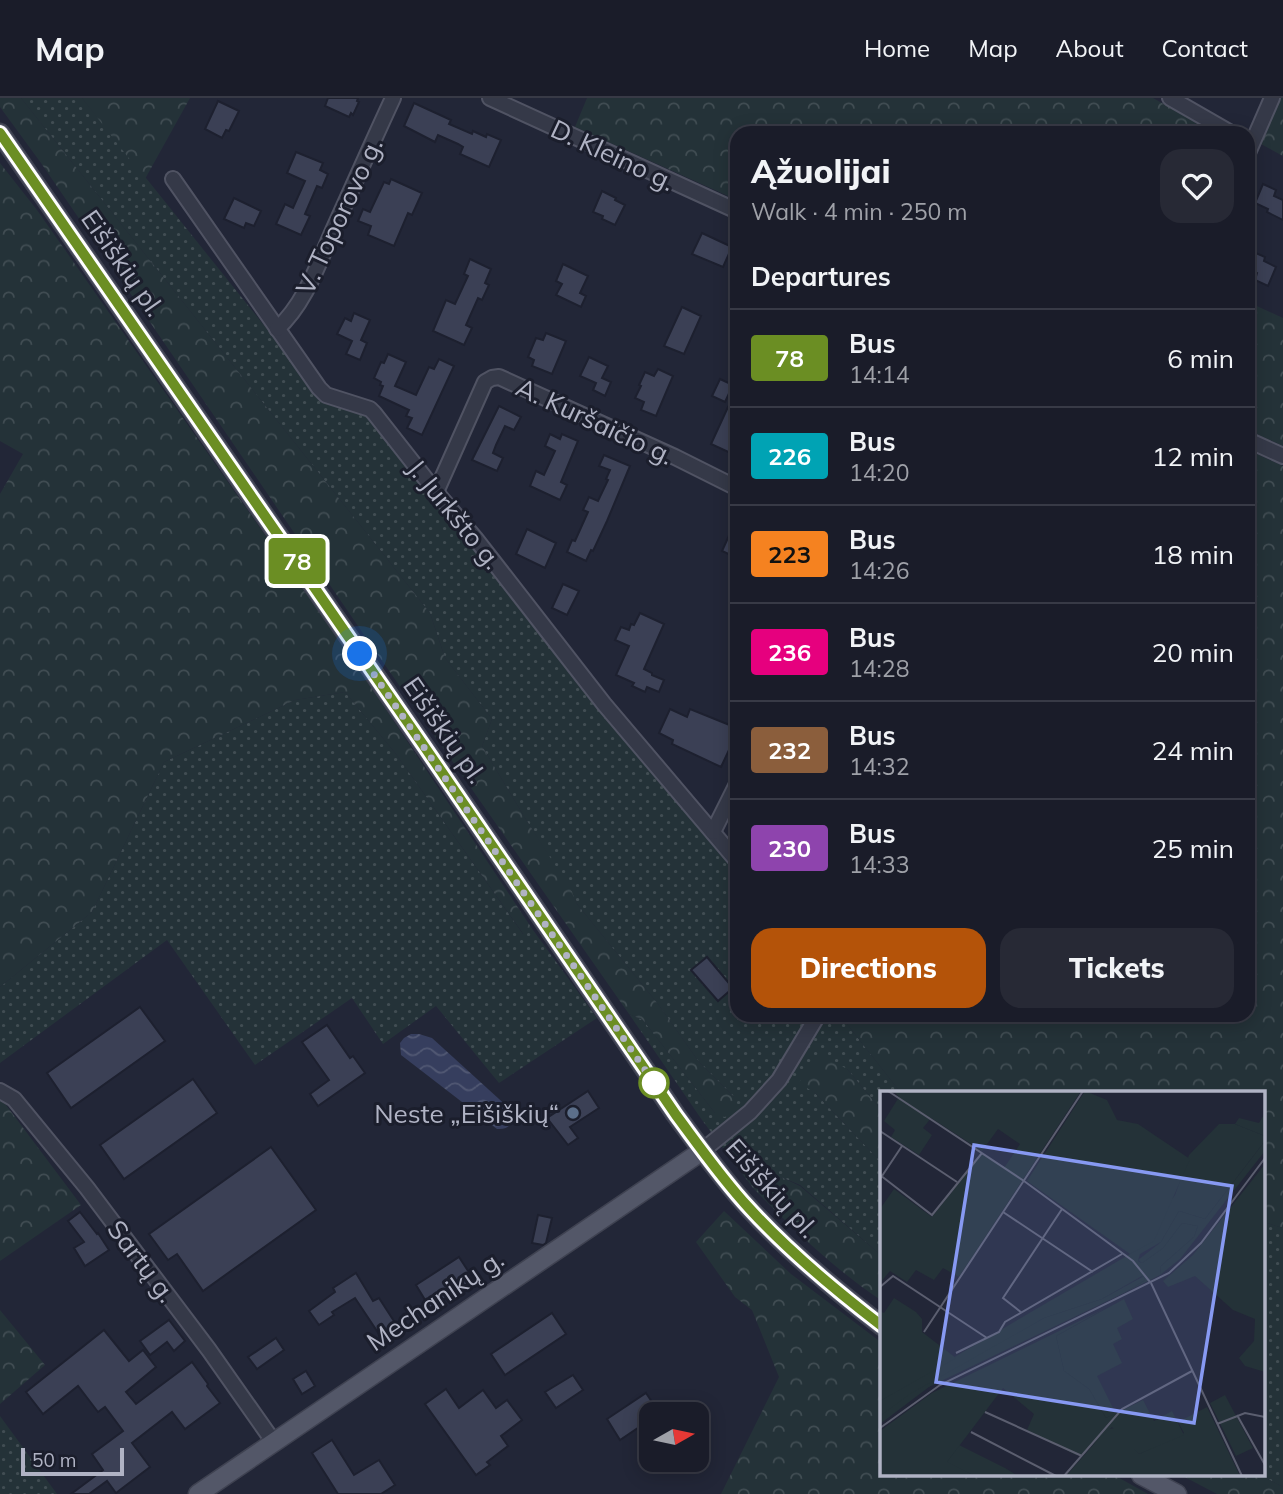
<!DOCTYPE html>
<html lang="en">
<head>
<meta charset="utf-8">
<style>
  :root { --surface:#1a1c29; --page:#272935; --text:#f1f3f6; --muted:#9fa1a8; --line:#383a46; --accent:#b45309 }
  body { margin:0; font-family:Mulish,sans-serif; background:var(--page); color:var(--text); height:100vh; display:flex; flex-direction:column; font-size:26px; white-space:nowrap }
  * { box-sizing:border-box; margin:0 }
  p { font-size:23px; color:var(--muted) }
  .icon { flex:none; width:38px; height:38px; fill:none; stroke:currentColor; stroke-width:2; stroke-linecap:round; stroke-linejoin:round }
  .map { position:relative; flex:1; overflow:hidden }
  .side { position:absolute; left:730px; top:28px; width:525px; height:896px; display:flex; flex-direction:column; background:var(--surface); border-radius:21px; box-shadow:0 4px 18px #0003,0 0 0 2px var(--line) }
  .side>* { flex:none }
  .badge { padding:0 14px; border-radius:5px; font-size:24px; line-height:46px }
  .needle { width:46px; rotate:81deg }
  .tools { position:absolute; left:639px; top:1304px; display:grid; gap:14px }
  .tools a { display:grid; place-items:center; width:70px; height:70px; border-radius:14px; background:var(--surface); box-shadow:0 4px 18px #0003,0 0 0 2px var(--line); font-size:35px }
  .scale { position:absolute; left:21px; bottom:18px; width:103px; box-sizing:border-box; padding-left:7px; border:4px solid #b0b3c4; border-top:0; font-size:19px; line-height:24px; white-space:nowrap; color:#b0b3c4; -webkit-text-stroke:5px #1b1e2c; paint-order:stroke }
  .you { position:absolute; width:35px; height:35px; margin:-18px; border:5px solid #fff; border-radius:50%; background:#1a73e8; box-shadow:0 0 0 10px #1a73e833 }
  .map>.badge { position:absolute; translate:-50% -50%; box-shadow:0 0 0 4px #fff }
  h2 { padding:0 21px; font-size:26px; line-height:63px }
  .round { display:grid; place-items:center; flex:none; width:74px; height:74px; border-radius:21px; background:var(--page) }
  .head { display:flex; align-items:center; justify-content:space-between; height:119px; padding:0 21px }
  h1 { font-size:33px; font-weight:800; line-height:52px }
  .primary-button { display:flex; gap:14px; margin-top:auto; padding:14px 21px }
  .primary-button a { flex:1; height:80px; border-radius:21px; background:var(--accent); color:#fff; font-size:28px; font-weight:800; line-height:80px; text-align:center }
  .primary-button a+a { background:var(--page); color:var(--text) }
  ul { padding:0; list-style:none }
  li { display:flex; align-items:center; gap:21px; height:98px; padding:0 21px; border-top:2px solid var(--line) }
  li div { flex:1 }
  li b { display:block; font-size:26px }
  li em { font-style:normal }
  li .badge { min-width:77px; font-weight:700; text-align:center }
  header { display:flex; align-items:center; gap:42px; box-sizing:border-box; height:98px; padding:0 35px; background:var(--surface); border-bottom:2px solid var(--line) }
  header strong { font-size:33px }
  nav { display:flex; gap:38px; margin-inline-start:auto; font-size:24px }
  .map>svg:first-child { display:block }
</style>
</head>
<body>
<header>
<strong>Map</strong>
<nav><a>Home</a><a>Map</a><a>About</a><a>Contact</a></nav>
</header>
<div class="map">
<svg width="1283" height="1396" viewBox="0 0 1283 1396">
  <defs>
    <pattern id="grass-dots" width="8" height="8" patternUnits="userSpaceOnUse" patternTransform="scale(1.75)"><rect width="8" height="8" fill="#243238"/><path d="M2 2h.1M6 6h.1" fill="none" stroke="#414d53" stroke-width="1.8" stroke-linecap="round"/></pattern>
    <pattern id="forest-crowns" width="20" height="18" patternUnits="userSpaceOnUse" patternTransform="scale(1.75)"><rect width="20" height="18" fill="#243238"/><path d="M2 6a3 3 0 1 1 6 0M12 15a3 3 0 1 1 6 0" fill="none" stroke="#414d53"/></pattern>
    <pattern id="water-waves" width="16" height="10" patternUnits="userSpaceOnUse" patternTransform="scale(1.75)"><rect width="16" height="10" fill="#363e5e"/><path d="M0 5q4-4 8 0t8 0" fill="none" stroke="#515873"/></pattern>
  </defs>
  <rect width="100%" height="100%" fill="#222637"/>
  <!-- grass -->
  <g fill="url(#grass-dots)">
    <polygon points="21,0 82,0 319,296 369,320 705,737 737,772 737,917 840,917 901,995 882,995 882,1013 847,971 800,984 815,995 882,1065 882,1158 800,1087 781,1079 753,1090 702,1022 629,916 643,922 715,1015 734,999 699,964 658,906 577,806 570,792 525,720 482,648 492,621 445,560 430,515"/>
    <polygon points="345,594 396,656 523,836 533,832 597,920 499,985 436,908 383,946 352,900 255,967 167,842 0,965 0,889 92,814 164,664 295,602"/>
    <polygon points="1264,1124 1283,1130 1283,1389 1260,1377 1264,1377"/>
    <polygon points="0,1318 57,1396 0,1396"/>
  </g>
  <!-- forest -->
  <g fill="url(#forest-crowns)">
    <polygon points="0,0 21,0 430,515 445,560 492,621 482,648 525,720 571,792 577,806 658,906 699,964 734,999 738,1009 734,1017 724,1019 715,1015 643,922 629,916 371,547 41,65 0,9"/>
    <polygon points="82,0 190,0 145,81"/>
    <polygon points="587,0 1153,0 1215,35 737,35 737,102 575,29"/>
    <polygon points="1279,0 1283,0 1283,58 1259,45"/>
    <polygon points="0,65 37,112 359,571 533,832 524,837 396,656 345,594 295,602 164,664 92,814 0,889 0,396 23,356 0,343"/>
    <polygon points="1248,204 1283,220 1283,348 1248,332"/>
    <polygon points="1248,352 1283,368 1283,1130 1264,1124 1264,995 901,995 840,917 1248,917"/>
    <polygon points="812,961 829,961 847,971 882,1013 882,1065 815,995 799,985"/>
    <polygon points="0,999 81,1107 0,1163"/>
    <path d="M781,1079L800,1088L882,1158V1203C834,1171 793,1131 753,1090Z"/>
    <polygon points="724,1113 791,1176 882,1245 882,1377 1114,1377 1148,1396 721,1396 779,1279 752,1212 735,1199 696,1144"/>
    <polygon points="0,1212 45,1267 0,1306"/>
    <polygon points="1181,1377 1260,1377 1283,1389 1283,1396 1217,1396"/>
  </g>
  <!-- water -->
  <path fill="url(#water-waves)" d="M411,936H419L432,940L510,1011C515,1023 511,1032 497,1031L401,957L400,945L404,940Z"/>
  <!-- building -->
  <g fill="#3b4055" stroke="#1d202f" stroke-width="2">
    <polygon points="328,0 358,0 357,3 359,4 353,17 351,15 349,19 325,8"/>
    <polygon points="218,3 239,13 229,33 226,32 222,40 205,31"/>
    <polygon points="414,5 451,22 449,26 472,36 473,33 486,39 487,36 501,42 489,69 460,56 463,49 458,46 438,37 435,44 404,28"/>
    <polygon points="296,54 323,65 320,72 328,76 322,90 317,88 305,116 310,118 301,137 276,126 285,106 293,110 305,83 287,75"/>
    <polygon points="391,81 422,95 412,117 408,115 394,148 368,137 371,128 358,123 363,111 370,114 384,84 389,86"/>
    <polygon points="1263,86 1276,92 1274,98 1283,102 1283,122 1267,114 1268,111 1255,105"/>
    <polygon points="602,93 616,100 615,102 625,107 615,127 602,121 603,118 593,114"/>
    <polygon points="234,100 261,113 254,128 246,125 244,130 224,121"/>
    <polygon points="702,135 732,149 723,169 692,156"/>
    <polygon points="1251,153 1265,159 1264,163 1276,169 1268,188 1255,182 1257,175 1248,171 1248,160"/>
    <polygon points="470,161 491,171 485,185 489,187 482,202 478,200 466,227 472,230 464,247 433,233 446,202 455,206 468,178 464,176"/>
    <polygon points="563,166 588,178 580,195 586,198 581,209 556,197 562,186 556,183"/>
    <polygon points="682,209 701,218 684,256 664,248"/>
    <polygon points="354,215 370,222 361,242 367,245 360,262 346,256 352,243 337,236 345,220 351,223"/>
    <polygon points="546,235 566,243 552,276 532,268 534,262 528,259 536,240 543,242"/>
    <polygon points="388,256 406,264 395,288 416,297 429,269 434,271 439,261 454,268 422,337 407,330 412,320 406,318 409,312 379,298 383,288 380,287 381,284 374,280 381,264 384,265"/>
    <polygon points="589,259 608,268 602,280 611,284 605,298 593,292 596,285 580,278"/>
    <polygon points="658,271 673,278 656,318 641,312 644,304 635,300 641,288 639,287 645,274 654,278"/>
    <polygon points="720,281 733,287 725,304 712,298"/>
    <polygon points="499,308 521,319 514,332 505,328 496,347 493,355 503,360 497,373 472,362"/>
    <polygon points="728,309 737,314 737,358 711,346"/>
    <polygon points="550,336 560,341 562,336 578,343 561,384 567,387 560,402 530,388 536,373 544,377 555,353 545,348"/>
    <polygon points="604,357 630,368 607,423 593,453 591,452 586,463 567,454 572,442 575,443 588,414 583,412 589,399 598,403 608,382 606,381 610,372 599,368"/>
    <polygon points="737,420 737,460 722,453"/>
    <polygon points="527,431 556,445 545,470 516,456"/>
    <polygon points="563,486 579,493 567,517 552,510"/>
    <polygon points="640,515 664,526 644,571 652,575 652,577 664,582 659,594 647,589 645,594 632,588 634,585 616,577 629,548 615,542 621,529 629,532 631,526 634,527"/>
    <polygon points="670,611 687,619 690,611 737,630 737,635 721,669 672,646 673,642 659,635"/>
    <polygon points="707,859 733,890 718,903 691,872"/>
    <polygon points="140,909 165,943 71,1010 47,975"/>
    <polygon points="327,927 350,960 353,958 365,975 318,1008 310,996 329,982 302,944"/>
    <polygon points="193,981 217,1015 124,1081 100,1047"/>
    <polygon points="588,993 599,1010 570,1029 578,1040 568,1047 547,1020"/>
    <polygon points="271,1049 316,1112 203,1193 177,1156 168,1162 149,1136"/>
    <polygon points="80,1114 97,1136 98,1135 109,1152 85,1168 74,1150 84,1144 68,1123"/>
    <polygon points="538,1117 552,1120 546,1145 543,1147 532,1145"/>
    <polygon points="459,1159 474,1182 430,1210 416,1187"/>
    <polygon points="356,1175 373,1203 379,1200 401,1234 385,1245 355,1200 332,1214 334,1217 319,1227 309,1213 335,1194 333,1190"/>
    <polygon points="552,1215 566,1236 505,1277 491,1256"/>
    <polygon points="169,1222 185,1243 174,1253 167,1244 150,1257 140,1243"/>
    <polygon points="104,1232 129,1263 143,1252 156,1269 126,1294 136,1306 192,1264 208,1286 207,1288 220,1305 185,1331 172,1314 132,1345 150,1369 116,1395 107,1383 89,1396 71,1396 103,1372 92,1356 123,1333 105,1309 98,1314 78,1288 43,1316 26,1294"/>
    <polygon points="276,1240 284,1252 257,1271 248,1259"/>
    <polygon points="306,1273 315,1288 302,1296 293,1281"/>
    <polygon points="573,1277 583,1292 556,1310 545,1294"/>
    <polygon points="446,1291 459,1310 483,1292 496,1310 507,1302 522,1322 501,1338 508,1348 487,1364 490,1367 476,1377 425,1306"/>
    <polygon points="646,1295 660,1316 651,1316 651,1321 620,1342 607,1321"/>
    <polygon points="332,1342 354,1377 379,1362 395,1387 381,1396 338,1396 312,1355"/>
  </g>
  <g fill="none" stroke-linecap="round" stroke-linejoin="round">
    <!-- minor casing -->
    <g stroke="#505363" stroke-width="18">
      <g id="minor">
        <polyline points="490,0 737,113"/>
        <polyline points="1170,0 1231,35"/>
        <polyline points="1248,55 1272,0"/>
        <polyline points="173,81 319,290 326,297 370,311 374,315 436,394 475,440 604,606 737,763"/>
        <path d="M277,231C306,205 319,163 335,128C354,86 373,43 393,0"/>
        <polyline points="1248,342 1283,358"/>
        <polyline points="436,394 485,284 492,280 499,279 675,359 737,390"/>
        <polyline points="713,734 737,686"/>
        <polyline points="0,993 14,1001 87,1090 209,1252 273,1343"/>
        <polyline points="702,1053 750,1014 779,982 818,917"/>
      </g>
    </g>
    <!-- major casing -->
    <g stroke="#3f4251" stroke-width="21">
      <g id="major">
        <path d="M0,35L440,671L676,1017C699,1048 722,1081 749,1110C789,1154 835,1192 882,1228"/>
        <polyline points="1141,1377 1177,1396"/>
        <polyline points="198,1396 702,1053"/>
      </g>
    </g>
    <!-- minor -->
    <use href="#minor" stroke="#353948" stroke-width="14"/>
    <!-- major -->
    <use href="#major" stroke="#535768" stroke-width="18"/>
  </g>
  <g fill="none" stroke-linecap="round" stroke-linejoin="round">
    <!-- line casing -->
    <g stroke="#fff" stroke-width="16">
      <path id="line" d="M0,35L424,648L676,1017C699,1048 722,1081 749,1110C789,1154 835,1192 882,1228"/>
    </g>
    <!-- line -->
    <use href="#line" stroke="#6b8e23" stroke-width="10"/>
    <!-- walk -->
    <polyline stroke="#b0b3c4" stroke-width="7" stroke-dasharray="0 12.6" points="360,556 654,985"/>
  </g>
  <!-- markers -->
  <circle fill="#fff" stroke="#6b8e23" stroke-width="3.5" cx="654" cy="985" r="14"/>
  <circle fill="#5c6f8a" stroke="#1b1e2c" stroke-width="2.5" cx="573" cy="1015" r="7"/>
  <g text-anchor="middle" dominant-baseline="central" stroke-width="6" stroke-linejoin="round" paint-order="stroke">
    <!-- street labels -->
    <g font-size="26" fill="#b0b3c4" stroke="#1b1e2c">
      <text transform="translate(613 57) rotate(25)">D. Kleino g.</text>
      <text transform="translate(339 118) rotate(-65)">V. Toporovo g.</text>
      <text transform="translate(123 165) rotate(55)">Eišiškių pl.</text>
      <text transform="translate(595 323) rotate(25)">A. Kuršaičio g.</text>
      <text transform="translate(455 416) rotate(51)">J. Jurkšto g.</text>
      <text transform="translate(445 632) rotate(55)">Eišiškių pl.</text>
      <text transform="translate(772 1090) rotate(48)">Eišiškių pl.</text>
      <text transform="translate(142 1163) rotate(53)">Sartų g.</text>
      <text transform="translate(435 1202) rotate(-34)">Mechanikų g.</text>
    </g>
    <!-- poi labels -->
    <g font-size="26" fill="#b0b3c4" stroke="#1b1e2c" text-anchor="end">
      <text x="559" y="1015">Neste „Eišiškių“</text>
    </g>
  </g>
  <!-- overview -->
  <g transform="translate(880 993)">
    <rect width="385" height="385" fill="#222637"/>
    <path d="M339,33H355L385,45V50L325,128L299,120L281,151L260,163L258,170L262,172L283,157L302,132L318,135L314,146L281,175L280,184L244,202L265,189L262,185L222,208L164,227L0,325V310L13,302L250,163L295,104L309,64ZM244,208L253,228L237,237L242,248L233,253L242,272L217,285L236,323L226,327L209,298L184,280L176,245ZM345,304L373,357L356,365L330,312ZM327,316L360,385H186L227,338L237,337L259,363L304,342L298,331ZM79,354L125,377L138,385H95L66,372Z" fill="#243238"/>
    <path d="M14,0H201L79,186L63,177L54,189L36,179L27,191L10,180L0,192V118L14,98L52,126L102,63L124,77L140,53L118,38L102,60L51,27L43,37L52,44L39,64L11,46L15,39L4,30L19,6ZM205,0L227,9L237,29L258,33L310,68L274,150L250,163L147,90ZM385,22V45L355,33L359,27L379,32ZM385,50V60L300,168L280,184L281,175L314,146L318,135L302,132L283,157L262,172L258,169L281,151L299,120L325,128ZM385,73V281L365,275L359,267L374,250L375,228L353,219L315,185L288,196L283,190L313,164ZM264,185L265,189L244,202L49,296L0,333V325L30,303L164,227L222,208ZM14,207L36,221L42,228V241L76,267L0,310V220L4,222ZM226,217L176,245L184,280L209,298L226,327L263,309L274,330L292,320L304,344L259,363L232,336L201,364H196L147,339L154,323L123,297L67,371L95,385H0V340L52,302Z" fill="#243238"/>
    <path fill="none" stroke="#5b5e6f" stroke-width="2" d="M8,0L144,90L253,170L270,191M0,40L77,91M0,84L52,124L102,62M0,88L22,55M123,121L213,181M271,192L362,385M0,196L13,185L107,247M142,222L123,207L182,118M44,241L203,0M76,262L119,241L125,231L242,163M105,321L202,365M357,324L385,374M337,333L365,322L385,326M0,337L60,294L289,182L321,152L385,67M91,341L176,385M184,385L242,318L312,280"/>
    <path fill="#8799f2" fill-opacity="0.15" stroke="#8799f2" stroke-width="3.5" d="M94,54L352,95L314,332L56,291Z"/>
    <rect width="385" height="385" fill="none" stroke="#b0b3c4" stroke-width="3.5"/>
  </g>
</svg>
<div class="tools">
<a><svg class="needle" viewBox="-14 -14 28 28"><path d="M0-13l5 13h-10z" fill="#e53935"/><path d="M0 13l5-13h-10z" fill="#9fa1a8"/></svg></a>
</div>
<div class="scale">50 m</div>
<div class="you" style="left:360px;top:556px"></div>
<b class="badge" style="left:297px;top:463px;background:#6b8e23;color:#fff">78</b>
<section class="side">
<div class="head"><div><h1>Ąžuolijai</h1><p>Walk · 4 min · 250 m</p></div><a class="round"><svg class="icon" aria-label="heart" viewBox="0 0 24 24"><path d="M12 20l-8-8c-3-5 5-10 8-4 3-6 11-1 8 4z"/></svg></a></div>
<h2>Departures</h2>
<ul>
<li><span class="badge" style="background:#6b8e23;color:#fff">78</span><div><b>Bus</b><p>14:14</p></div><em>6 min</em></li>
<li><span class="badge" style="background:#00a3b4;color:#fff">226</span><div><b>Bus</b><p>14:20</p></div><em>12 min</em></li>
<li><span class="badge" style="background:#f58220;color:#111">223</span><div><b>Bus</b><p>14:26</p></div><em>18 min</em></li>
<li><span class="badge" style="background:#e6007e;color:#fff">236</span><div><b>Bus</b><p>14:28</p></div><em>20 min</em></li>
<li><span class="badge" style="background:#8b5e3c;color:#fff">232</span><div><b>Bus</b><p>14:32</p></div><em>24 min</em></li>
<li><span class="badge" style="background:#8e44ad;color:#fff">230</span><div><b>Bus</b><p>14:33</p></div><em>25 min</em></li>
</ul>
<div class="primary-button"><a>Directions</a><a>Tickets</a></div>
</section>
</div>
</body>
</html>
